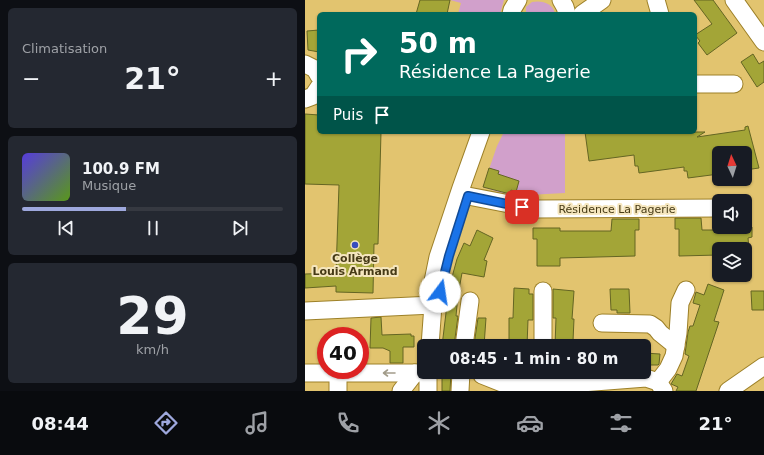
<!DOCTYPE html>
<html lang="fr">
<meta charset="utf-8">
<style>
body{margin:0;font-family:"DejaVu Sans",sans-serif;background:#242831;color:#f1f3f6;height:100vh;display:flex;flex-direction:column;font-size:15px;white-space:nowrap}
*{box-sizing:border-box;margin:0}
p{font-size:13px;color:#9ea1a6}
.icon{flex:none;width:22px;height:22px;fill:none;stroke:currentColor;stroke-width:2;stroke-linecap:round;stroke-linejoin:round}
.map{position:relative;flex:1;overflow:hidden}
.panel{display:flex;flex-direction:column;gap:8px;padding:8px;background:#0d0f14;width:305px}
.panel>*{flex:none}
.banner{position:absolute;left:12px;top:12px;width:380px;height:122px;border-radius:6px;box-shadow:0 1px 3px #0004;background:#00695c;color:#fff;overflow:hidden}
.needle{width:26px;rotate:356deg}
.buttons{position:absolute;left:407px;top:146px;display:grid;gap:8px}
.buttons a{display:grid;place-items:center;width:40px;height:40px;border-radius:6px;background:#171b24;box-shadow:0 1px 3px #0004;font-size:20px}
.speed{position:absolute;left:12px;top:327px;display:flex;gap:8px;font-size:20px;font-weight:700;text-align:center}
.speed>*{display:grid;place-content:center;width:52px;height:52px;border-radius:50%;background:#171b24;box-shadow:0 1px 3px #0004;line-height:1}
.speed .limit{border:6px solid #d22;background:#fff;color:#111}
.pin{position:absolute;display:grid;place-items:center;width:34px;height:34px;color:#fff;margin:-17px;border-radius:8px;box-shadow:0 2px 6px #0006}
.me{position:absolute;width:44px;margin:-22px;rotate:14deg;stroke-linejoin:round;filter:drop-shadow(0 0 3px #0008)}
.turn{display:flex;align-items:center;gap:14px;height:84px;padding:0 16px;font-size:18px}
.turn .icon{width:52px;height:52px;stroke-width:2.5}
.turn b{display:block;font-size:28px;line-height:34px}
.then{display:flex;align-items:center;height:38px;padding:0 16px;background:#0003;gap:8px;font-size:15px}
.big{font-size:30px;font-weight:700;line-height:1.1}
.panel .card{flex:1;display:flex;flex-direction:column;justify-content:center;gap:6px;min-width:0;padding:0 14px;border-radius:6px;background:#242831}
.panel .dial{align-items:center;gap:0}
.dial b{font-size:52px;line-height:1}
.song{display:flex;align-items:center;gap:12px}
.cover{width:48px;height:48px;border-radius:6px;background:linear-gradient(135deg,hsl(250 70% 55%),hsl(90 70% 35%))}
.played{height:4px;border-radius:2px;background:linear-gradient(90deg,#9ea8dd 40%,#363941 40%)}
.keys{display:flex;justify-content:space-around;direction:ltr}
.heat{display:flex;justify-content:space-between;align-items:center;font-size:22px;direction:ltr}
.trip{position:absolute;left:112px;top:339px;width:234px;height:40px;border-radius:6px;background:#171b24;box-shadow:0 1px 3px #0004;font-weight:700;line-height:40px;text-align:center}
.dock{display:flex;height:64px;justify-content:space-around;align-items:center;background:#090b0e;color:#9ea1a6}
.dock .icon{width:28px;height:28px}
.dock .on{color:#9ea8dd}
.dock b{font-size:18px;color:#f1f3f6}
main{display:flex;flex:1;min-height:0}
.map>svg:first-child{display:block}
</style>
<main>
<section class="panel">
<div class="card"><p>Climatisation</p>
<div class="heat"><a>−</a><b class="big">21°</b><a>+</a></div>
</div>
<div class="card">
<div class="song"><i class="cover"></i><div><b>100.9 FM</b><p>Musique</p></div></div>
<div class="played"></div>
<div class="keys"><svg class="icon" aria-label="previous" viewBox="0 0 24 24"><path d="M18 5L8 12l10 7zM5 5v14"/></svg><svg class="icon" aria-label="pause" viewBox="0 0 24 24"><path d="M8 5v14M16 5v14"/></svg><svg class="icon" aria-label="next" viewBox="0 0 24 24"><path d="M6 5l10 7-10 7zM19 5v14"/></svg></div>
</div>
<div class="card dial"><b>29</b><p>km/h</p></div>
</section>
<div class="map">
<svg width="459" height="391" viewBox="0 0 459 391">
<rect width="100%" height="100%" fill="#e2c46f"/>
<g fill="#d1a0cb">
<polygon points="145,0 199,0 195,14 153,14 156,3"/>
<path d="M227,2c10,-2 21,1 23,12h-29v-7z"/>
<polygon points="199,132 260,132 260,193 205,196 178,187 192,146"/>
</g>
<g fill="#a3a537" stroke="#646523">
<polygon points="115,0 145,0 142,14 111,14"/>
<polygon points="389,0 408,0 432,33 402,55 393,43 395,41 390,35 407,24"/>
<polygon points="14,30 14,52 3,50 2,31"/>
<polygon points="448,54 454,64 459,61 459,82 452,87 436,62"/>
<polygon points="0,114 14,115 14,132 76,132 73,244 69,244 68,293 31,292 31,286 0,288 0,274 31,273 34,185 0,184"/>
<polygon points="443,126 454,168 440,170 440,153 414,153 414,174 383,178 382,171 379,171 379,167 334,173 333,166 330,166 329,155 284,161 280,132 400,132 392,137 440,130 440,127"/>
<polygon points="184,168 194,171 193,174 214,181 211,192 206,190 205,194 178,187"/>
<polygon points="370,218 396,218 397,230 419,230 419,227 447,227 447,237 443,238 444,249 414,249 414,255 374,256 374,229 370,229"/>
<polygon points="307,219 334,219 334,230 330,230 330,256 255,258 255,266 232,266 232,239 228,239 228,228 255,228 255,231 306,231"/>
<polygon points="172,230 188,238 179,260 182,261 179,277 157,273 153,295 151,316 153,316 149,346 137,346 144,288 152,259 159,243 165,246"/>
<polygon points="403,284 419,290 409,321 414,322 391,391 371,391 373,387 366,384 372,374 377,376 384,356 380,354 383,332 385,326 388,326 395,305 388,303 391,292 399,295"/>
<polygon points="209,288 224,289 224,294 228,294 228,320 223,320 222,346 211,346 211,340 204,340 204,318 208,318"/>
<polygon points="248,289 269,291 267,319 269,319 268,341 261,341 261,346 250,346 251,318 248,318"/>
<polygon points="305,289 324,289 325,313 312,313 312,310 306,310"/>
<polygon points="446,291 459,291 459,310 447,310"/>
<polygon points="76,317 77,335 106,334 106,336 109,336 109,347 98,347 98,363 85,363 85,351 78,348 65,348 66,318"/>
<polygon points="173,318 181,318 179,346 169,345"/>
<polygon points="339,353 355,354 354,364 353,365 339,365"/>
<polygon points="137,372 146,372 145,391 137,391"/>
</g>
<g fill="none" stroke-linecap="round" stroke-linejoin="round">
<g stroke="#9d8028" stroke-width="19">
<g id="minor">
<polyline points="256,0 260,7 262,14"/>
<polyline points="351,0 355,14"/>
<polyline points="429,0 459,42"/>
<polyline points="206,14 207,10 213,0"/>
<polyline points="277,14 297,0"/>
<polyline points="0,64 10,69 14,76"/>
<polyline points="390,84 429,84"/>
<polyline points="0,99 8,96 14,87"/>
<polyline points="163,196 231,209 414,208"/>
<polyline points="0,311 128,305"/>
<polyline points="297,323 345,324 351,328 355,333 371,346"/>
<polyline points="125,346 128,305 125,296 133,257 156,188 176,132"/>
<polyline points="159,346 165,301"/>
<polyline points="238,346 238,291"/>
<polyline points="123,372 123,391"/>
<polyline points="176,372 177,375 202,385 238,386 341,378 353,382 359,391"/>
<polyline points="0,373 123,373"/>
<polyline points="33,373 33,391"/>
<polyline points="353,382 363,369 369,356 373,333 375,303 381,290"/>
<polyline points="96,391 110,373"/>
<polyline points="155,391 156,372"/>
<polyline points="423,391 459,366"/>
</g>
</g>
<use href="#minor" stroke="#fff" stroke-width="17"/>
</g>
<defs><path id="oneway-shaft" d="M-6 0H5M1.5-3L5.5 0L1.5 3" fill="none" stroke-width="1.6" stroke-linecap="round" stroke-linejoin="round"/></defs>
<use stroke="#a29c8a" href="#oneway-shaft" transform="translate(84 373) rotate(180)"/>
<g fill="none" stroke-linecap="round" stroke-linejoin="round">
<g stroke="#114b97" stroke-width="10">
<polyline id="route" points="135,292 144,256 163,196 217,207"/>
</g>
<use href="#route" stroke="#1a73e8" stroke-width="7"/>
</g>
<circle fill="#384cbf" stroke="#f5e6be" stroke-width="1.5" cx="50" cy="245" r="4"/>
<g text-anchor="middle" stroke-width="4" stroke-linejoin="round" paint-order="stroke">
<g font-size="11" fill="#463a16" stroke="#f5e6be">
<text x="312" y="213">Résidence La Pagerie</text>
</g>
<g font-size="11" font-weight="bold" fill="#463a16" stroke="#f5e6be">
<text x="50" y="262">Collège<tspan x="50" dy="13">Louis Armand</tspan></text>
</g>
</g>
</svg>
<div class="buttons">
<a><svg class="needle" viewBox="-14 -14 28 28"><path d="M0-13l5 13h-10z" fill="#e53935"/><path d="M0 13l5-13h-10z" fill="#9ea1a6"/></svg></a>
<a><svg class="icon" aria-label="sound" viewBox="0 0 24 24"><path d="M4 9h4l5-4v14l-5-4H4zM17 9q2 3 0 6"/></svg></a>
<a><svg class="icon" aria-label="layers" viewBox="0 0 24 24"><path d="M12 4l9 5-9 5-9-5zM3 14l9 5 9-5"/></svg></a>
</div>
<div class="speed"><div class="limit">40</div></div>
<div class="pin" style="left:217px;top:207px;background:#d93025"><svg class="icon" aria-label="arrive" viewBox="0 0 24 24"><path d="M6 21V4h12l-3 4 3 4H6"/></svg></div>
<svg class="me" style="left:135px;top:292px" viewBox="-20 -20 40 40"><circle r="19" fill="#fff"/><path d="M0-13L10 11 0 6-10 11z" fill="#1a73e8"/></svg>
<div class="trip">08:45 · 1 min · 80 m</div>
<div class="banner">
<div class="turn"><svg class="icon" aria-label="right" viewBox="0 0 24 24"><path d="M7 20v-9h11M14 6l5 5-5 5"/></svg><div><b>50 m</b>Résidence La Pagerie</div></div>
<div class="then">Puis<svg class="icon" aria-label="arrive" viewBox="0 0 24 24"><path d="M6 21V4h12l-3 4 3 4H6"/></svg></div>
</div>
</div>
</main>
<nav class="dock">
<b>08:44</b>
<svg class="icon on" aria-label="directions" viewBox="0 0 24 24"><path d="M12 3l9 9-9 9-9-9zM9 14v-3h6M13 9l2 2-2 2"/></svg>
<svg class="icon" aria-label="music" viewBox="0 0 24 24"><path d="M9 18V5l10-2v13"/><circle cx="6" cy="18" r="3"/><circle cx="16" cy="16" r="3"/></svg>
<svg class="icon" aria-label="phone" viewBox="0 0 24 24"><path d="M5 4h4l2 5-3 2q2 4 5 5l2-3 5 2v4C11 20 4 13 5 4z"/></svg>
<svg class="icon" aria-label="climate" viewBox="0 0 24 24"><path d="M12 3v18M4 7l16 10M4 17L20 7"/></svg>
<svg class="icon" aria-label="car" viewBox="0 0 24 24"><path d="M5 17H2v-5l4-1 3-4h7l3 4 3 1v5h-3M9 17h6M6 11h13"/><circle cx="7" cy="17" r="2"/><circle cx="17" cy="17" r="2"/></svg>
<svg class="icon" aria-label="filters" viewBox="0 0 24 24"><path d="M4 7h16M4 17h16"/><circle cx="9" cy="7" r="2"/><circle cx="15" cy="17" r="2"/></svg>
<b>21°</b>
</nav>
